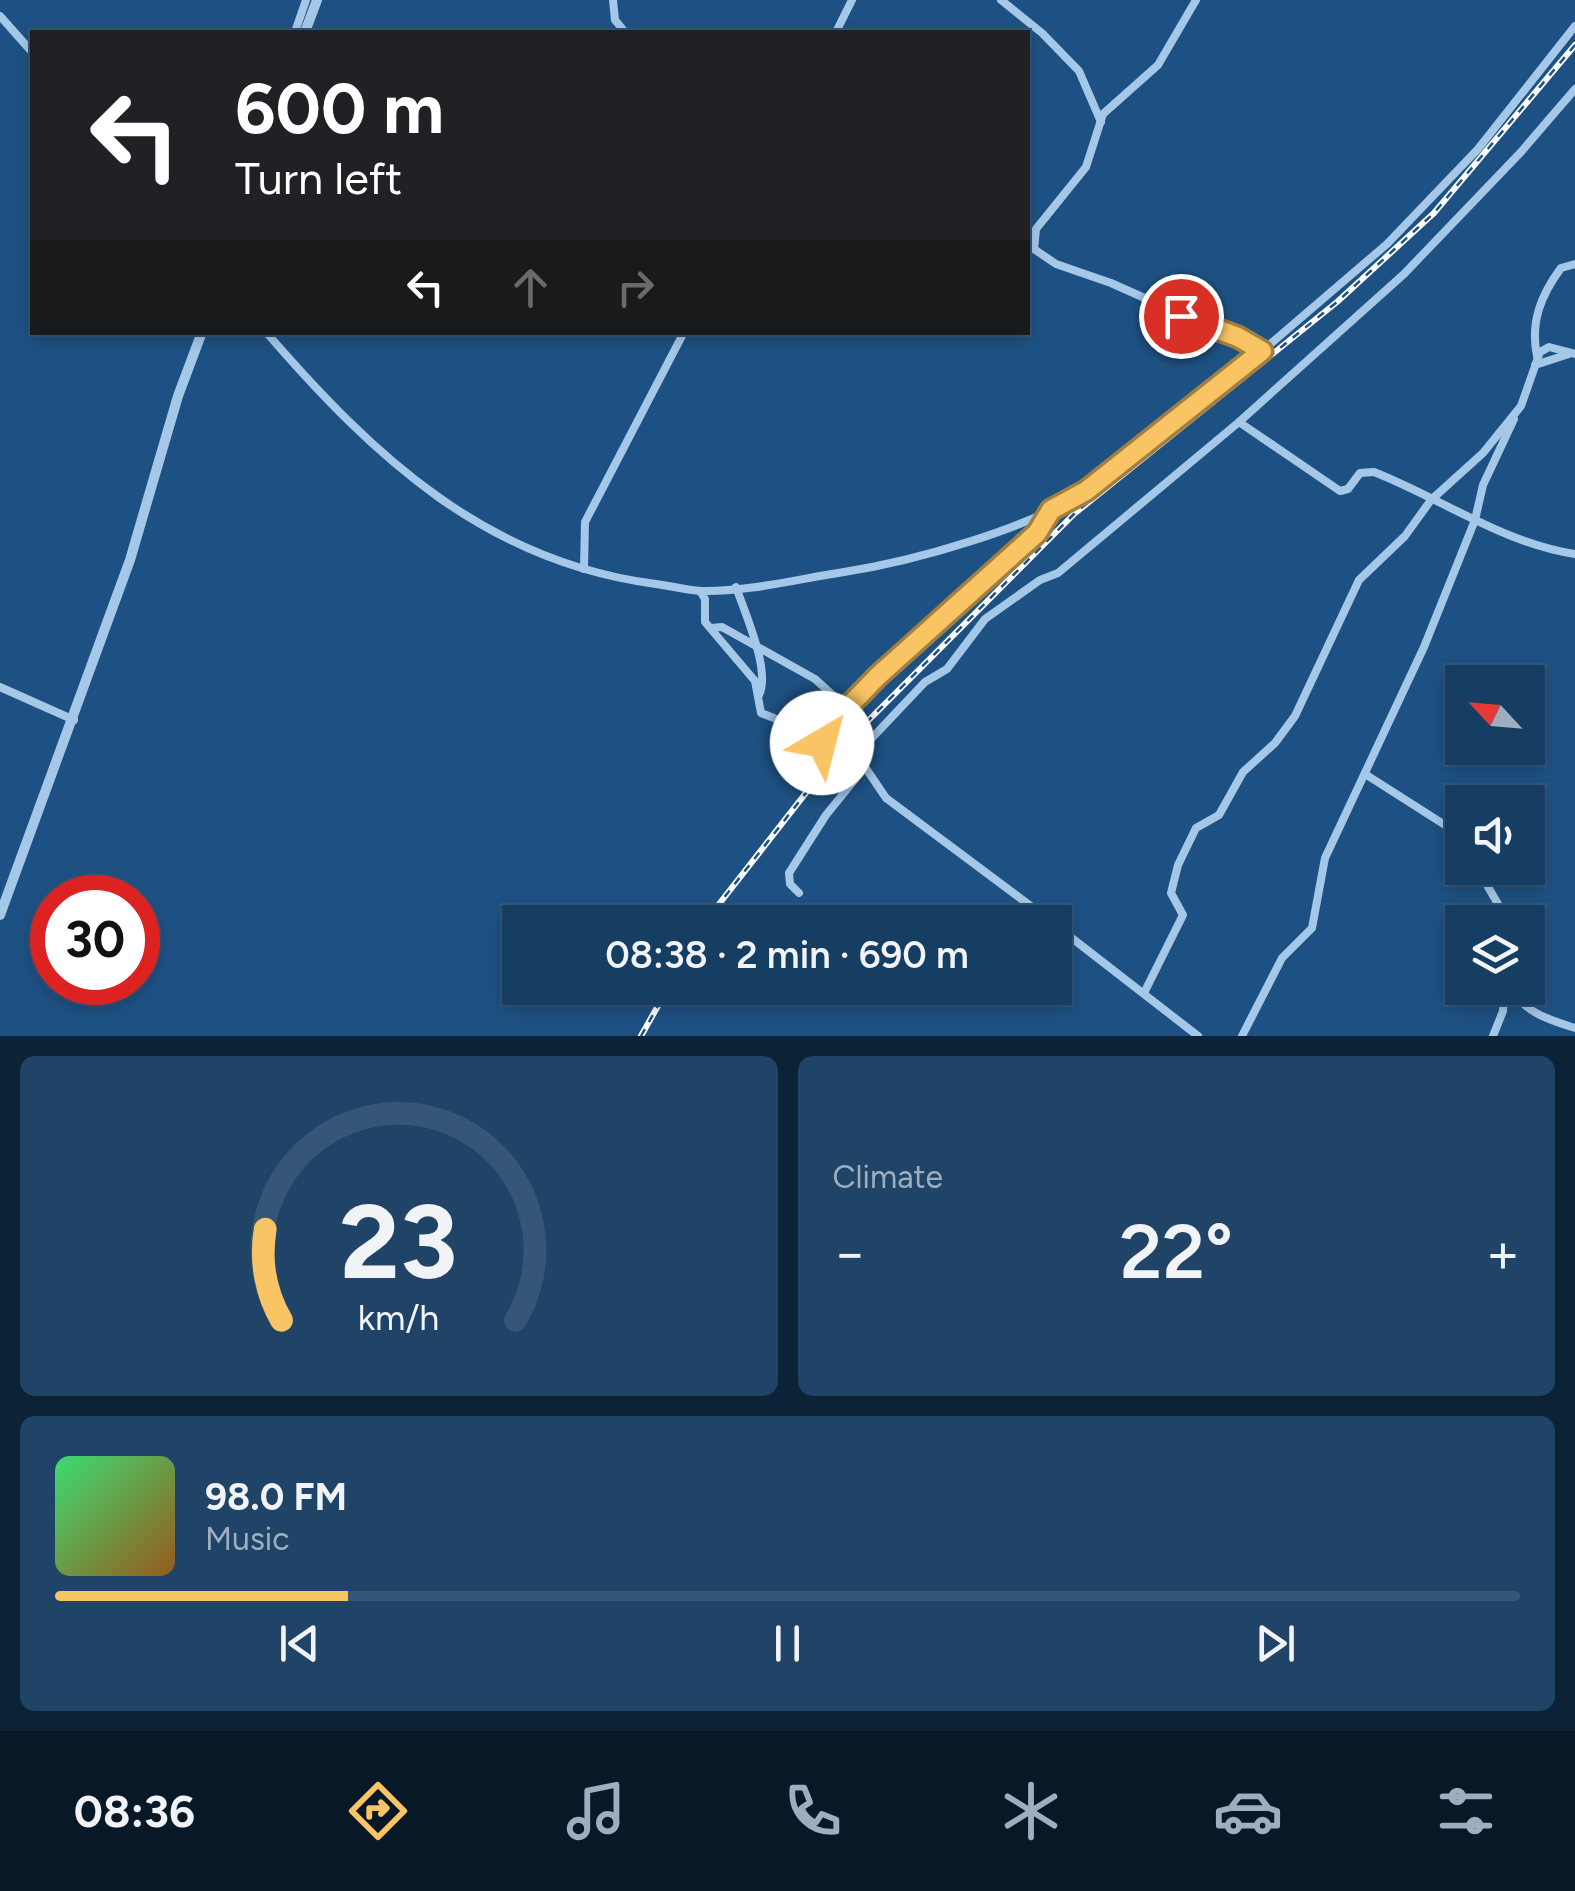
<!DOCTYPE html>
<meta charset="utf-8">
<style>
body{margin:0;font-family:Figtree,sans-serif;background:#1f4468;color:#f1f3f6;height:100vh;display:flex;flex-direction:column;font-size:38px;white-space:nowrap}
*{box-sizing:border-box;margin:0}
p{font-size:32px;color:#9eaebe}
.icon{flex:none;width:55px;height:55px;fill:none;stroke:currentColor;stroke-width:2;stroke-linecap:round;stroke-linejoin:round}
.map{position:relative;height:1036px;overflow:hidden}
.panel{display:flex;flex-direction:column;gap:20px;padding:20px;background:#0c2236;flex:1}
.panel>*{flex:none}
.top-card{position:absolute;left:30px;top:30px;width:1000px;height:305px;border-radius:0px;box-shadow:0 5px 15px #0003,0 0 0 2px #355677;background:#202124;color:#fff;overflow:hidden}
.needle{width:65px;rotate:296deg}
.fabs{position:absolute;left:1445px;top:665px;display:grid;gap:20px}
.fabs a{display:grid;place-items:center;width:100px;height:100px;border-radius:0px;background:#163d62;box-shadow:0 5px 15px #0003,0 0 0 2px #355677;font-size:50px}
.speed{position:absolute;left:30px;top:875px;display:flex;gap:20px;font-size:50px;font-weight:700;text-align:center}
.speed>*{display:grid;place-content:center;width:130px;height:130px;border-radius:50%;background:#163d62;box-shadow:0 5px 15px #0003,0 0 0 2px #355677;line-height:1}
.speed .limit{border:15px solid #d22;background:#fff;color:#111}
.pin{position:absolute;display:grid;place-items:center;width:85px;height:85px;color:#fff;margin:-42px;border:5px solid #fff;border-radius:50%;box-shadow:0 2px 10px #0007}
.me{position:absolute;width:110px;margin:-55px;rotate:37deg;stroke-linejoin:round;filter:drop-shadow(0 0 8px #0008)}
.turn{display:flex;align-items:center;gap:35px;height:210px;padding:0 40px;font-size:45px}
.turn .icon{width:130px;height:130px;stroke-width:2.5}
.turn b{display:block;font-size:70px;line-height:85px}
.lanes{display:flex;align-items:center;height:95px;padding:0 40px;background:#0003;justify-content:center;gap:50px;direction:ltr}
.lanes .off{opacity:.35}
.big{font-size:75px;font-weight:600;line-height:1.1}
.panel .tile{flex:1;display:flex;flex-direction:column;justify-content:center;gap:15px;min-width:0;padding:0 35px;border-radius:15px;background:#1f4468}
.panel .dial{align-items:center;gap:0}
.dial svg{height:260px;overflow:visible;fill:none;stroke:#355677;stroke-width:7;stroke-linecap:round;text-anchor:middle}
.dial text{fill:#f1f3f6;stroke:none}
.song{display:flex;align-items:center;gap:30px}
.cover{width:120px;height:120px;border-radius:15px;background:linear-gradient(135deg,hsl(140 70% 55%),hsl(30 70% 35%))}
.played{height:10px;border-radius:5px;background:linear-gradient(90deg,#f8c464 20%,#355677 20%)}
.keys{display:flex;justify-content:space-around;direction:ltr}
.heat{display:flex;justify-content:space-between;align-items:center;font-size:55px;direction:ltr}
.panel .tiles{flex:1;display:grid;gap:20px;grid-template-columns:1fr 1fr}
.tile:last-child{grid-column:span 2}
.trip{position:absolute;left:502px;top:905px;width:570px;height:100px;border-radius:0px;background:#163d62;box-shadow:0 5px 15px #0003,0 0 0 2px #355677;font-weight:600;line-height:100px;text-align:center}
.menu{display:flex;height:160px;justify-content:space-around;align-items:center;background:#091827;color:#9eaebe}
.menu .icon{width:70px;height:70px}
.menu .current{color:#f8c464}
.menu b{font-size:45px;color:#f1f3f6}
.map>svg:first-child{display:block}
</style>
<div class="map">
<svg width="1575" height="1036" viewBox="0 0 1575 1036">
<rect width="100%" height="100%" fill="#1e5183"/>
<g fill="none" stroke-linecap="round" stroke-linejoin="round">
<g stroke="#a5c8e9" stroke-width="8">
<polyline points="613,0 615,20 625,32"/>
<polyline points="1001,0 1042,33 1079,71 1101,122"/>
<polyline points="0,16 32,52"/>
<polyline points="295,32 306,0"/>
<polyline points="836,32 852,0"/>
<polyline points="1028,245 1056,264 1111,283 1263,351"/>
<polyline points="1034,249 1036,229 1086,167 1103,114 1158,65 1196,0"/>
<path d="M266,332c108,125 220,230 390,252 15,2 30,6 45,7 46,1 97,-12 143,-19 70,-11 184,-43 242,-81l154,-121 147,-126 91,-95 97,-123"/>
<path d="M1537,356c-7,-34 4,-61 24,-88l14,-4"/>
<polyline points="1535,365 1569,354"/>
<path d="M1239,422l101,69 8,-2 12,-16 14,-1c66,26 129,71 201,82"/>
<polyline points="584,569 585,522 684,332"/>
<path d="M736,587c9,26 35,84 23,108"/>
<polyline points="700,591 705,599 705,622 755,681 761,713 792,725 813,740 841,748 865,767 886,798 1052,922"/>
<polyline points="711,628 722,627 815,679 847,708"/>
<polyline points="0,687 74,720"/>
<polyline points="821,741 878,676 1037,533 1051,510"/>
<polyline points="853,758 925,682 947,669 985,619 1040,580 1058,573 1239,422 1404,274 1521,152 1575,89"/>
<polyline points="1365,774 1445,825 1462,844"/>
<polyline points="1477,868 1498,904 1501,922"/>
<polyline points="799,893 790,884 789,873 826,815 865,767"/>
<polyline points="1055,925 1198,1036"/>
<path d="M1513,988c8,24 40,33 62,40"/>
<polyline points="1144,993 1183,915 1171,893 1178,865 1196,828 1219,815 1243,772 1275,743 1295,716 1359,580 1405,536 1431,500 1483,453 1521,406 1540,352 1549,347 1575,354"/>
<polyline points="1242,1036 1282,958 1312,928 1325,858 1424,647 1475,520 1483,485 1514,419"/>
<polyline points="1493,1036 1503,1011 1504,988"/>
</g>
<g stroke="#a5c8e9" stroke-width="10">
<polyline points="305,32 317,0"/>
<polyline points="0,915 130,560 178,396 202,332"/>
</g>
<g stroke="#fff" stroke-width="6">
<g id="rail">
<polyline points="705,922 841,748 1074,514 1337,302 1434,213 1575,45"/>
<polyline points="641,1036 668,988"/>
</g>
</g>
<use href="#rail" stroke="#1e5183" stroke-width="2.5" stroke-dasharray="8" stroke-linecap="butt"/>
</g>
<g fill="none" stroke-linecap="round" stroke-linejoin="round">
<g stroke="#a17f41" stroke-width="25">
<polyline id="route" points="822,743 847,708 878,676 1037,533 1051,510 1086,491 1262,351 1238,337 1181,316"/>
</g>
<use href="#route" stroke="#f8c464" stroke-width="18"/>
</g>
</svg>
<div class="fabs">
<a><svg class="needle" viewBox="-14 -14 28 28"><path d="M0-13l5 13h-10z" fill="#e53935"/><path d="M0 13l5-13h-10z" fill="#9eaebe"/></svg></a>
<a><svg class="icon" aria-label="sound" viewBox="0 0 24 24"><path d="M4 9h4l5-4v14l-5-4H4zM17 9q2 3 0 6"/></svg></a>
<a><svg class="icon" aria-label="layers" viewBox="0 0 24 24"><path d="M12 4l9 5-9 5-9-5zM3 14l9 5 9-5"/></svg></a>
</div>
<div class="speed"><div class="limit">30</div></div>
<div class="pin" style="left:1181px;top:316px;background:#d93025"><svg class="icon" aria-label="arrive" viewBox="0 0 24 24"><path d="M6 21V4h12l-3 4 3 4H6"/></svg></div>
<svg class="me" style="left:822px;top:743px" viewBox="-20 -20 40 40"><circle r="19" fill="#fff"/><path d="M0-13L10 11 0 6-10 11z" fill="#f8c464"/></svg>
<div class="trip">08:38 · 2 min · 690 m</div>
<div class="top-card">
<div class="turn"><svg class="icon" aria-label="left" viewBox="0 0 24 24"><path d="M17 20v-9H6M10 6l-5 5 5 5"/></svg><div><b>600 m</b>Turn left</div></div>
<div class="lanes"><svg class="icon" aria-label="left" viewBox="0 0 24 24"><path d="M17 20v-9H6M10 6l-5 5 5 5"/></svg><svg class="icon off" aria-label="ahead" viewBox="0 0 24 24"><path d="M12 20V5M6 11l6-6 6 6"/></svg><svg class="icon off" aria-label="right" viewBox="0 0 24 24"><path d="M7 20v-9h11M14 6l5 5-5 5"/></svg></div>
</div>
</div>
<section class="panel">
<div class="tiles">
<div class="tile dial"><svg viewBox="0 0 100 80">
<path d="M14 69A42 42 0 1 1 86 69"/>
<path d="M14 69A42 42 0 0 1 9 41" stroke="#f8c464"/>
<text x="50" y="56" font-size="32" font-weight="700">23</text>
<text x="50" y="72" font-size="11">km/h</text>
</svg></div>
<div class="tile"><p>Climate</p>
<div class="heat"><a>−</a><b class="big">22°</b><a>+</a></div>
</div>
<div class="tile">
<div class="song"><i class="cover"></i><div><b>98.0 FM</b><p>Music</p></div></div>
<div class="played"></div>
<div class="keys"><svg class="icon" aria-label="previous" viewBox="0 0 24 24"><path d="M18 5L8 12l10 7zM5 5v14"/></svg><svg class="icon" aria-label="pause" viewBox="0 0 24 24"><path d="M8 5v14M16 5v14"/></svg><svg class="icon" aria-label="next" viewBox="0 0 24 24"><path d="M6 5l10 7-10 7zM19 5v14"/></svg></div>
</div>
</div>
</section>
<nav class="menu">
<b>08:36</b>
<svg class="icon current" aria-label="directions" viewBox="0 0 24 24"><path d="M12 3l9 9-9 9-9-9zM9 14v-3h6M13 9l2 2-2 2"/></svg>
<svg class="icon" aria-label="music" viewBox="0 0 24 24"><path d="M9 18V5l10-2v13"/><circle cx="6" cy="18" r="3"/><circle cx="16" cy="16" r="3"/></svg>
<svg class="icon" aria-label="phone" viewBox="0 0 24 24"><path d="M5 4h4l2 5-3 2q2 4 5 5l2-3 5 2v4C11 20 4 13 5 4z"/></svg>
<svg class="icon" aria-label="climate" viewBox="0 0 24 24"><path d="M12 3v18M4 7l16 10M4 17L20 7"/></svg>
<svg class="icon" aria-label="car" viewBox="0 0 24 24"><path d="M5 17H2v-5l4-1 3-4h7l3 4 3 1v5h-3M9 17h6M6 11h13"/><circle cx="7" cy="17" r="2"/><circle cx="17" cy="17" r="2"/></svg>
<svg class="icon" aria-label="filters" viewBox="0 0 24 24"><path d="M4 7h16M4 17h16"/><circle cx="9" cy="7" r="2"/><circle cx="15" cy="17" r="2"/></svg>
</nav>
